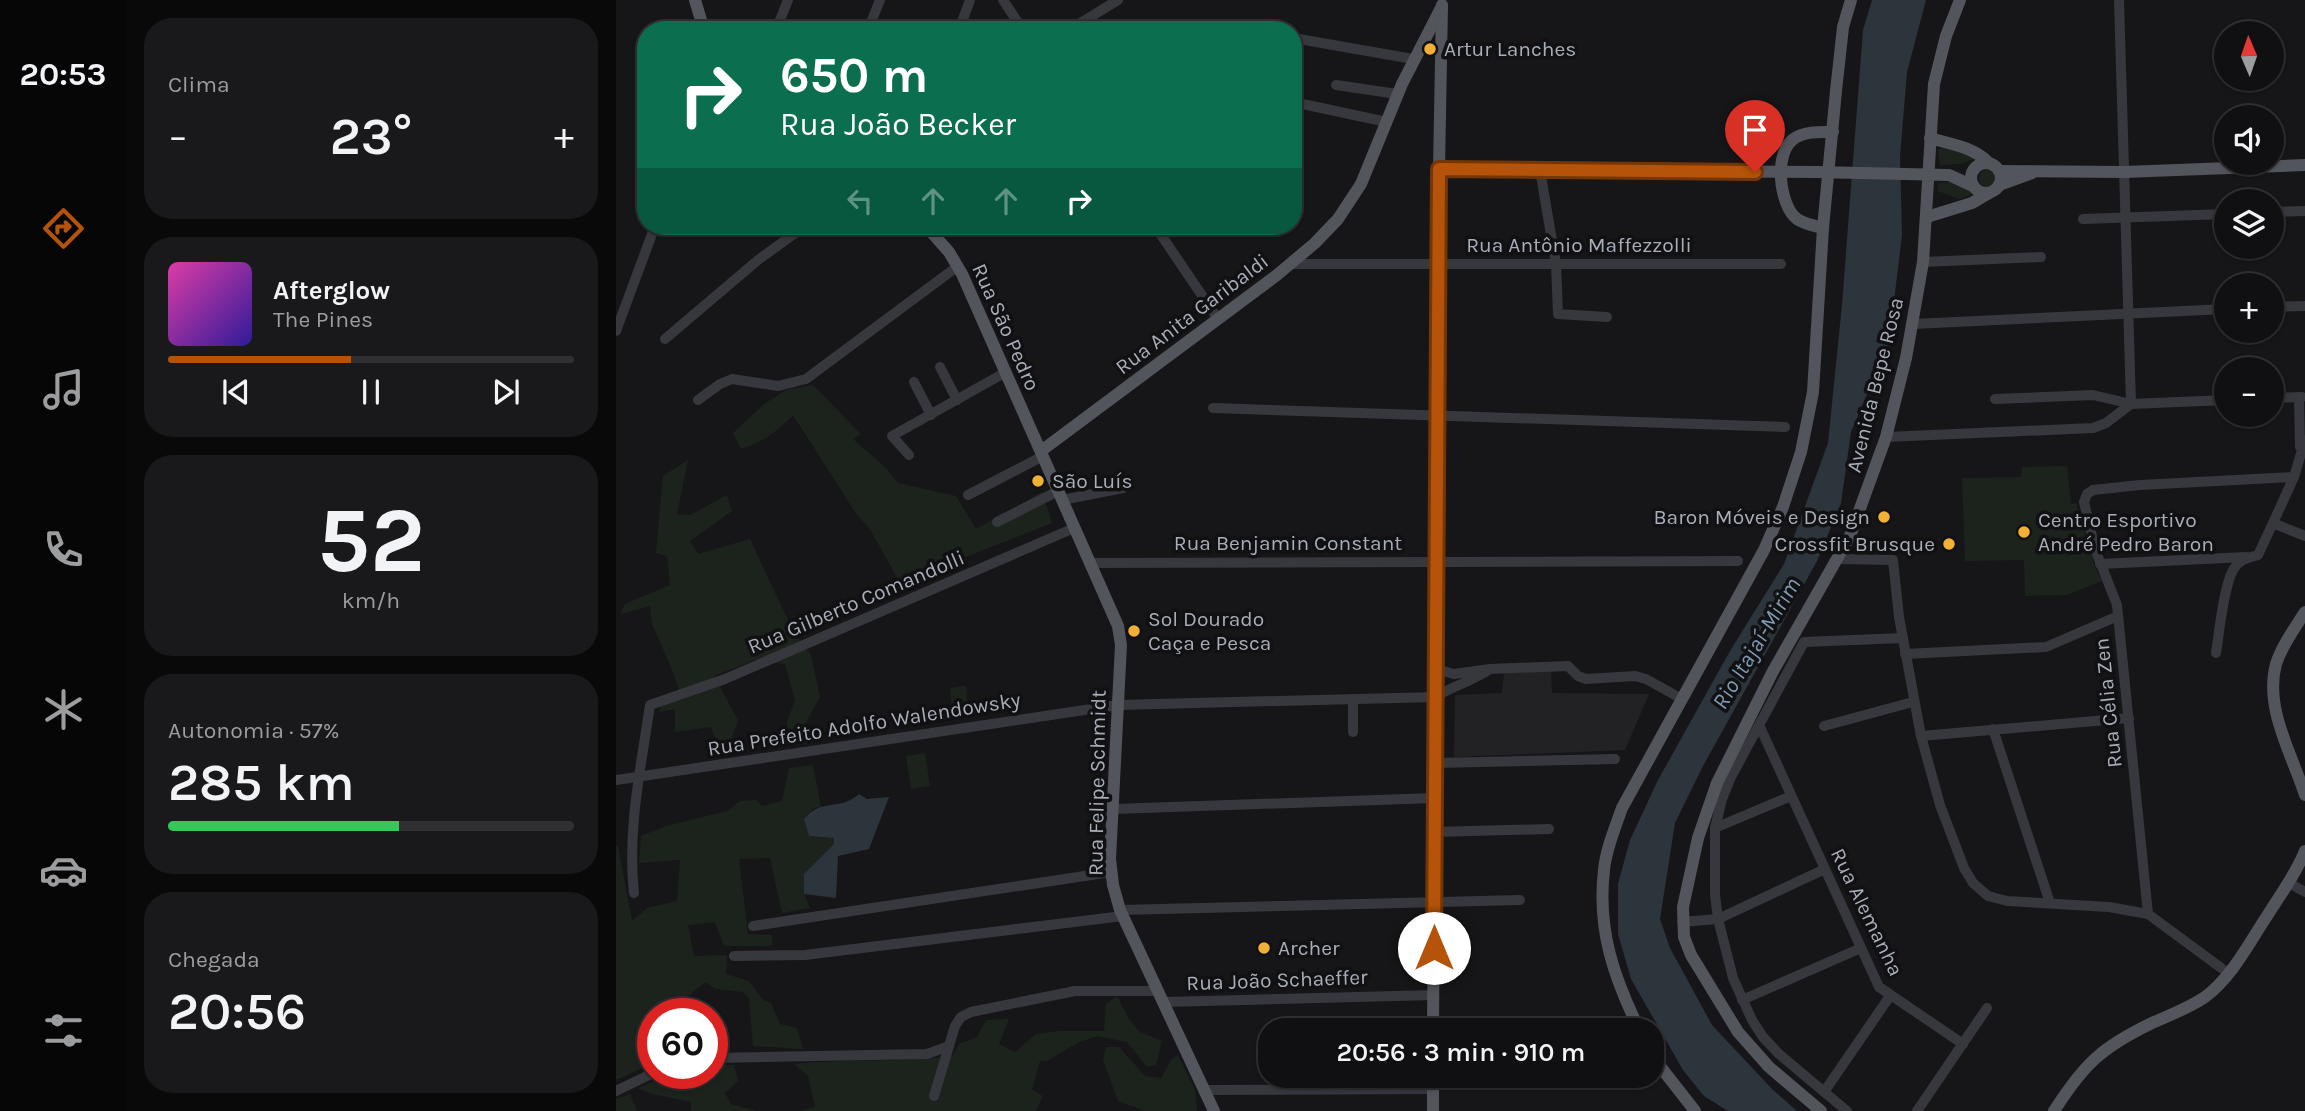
<!DOCTYPE html>
<html lang="pt">
<meta charset="utf-8">
<style>
body{margin:0;font-family:Karla,sans-serif;background:#19191b;color:#f1f3f6;height:100vh;display:flex;flex-direction:column;font-size:26px;white-space:nowrap}
*{box-sizing:border-box;margin:0}
p{font-size:23px;color:#9c9d9f}
.icon{flex:none;width:38px;height:38px;fill:none;stroke:currentColor;stroke-width:2;stroke-linecap:round;stroke-linejoin:round}
.map{position:relative;flex:1;overflow:hidden}
.sheet{display:flex;flex-direction:column;gap:18px;padding:18px;background:#09090a;width:490px}
.sheet>*{flex:none}
.banner{position:absolute;left:21px;top:21px;width:665px;height:214px;border-radius:28px;box-shadow:0 2px 5px #0004,0 0 0 2px #303032;background:#0b6e4f;color:#fff;overflow:hidden}
.needle{width:46px;rotate:358deg}
.fabs{position:absolute;left:1598px;top:21px;display:grid;gap:14px}
.fabs a{display:grid;place-items:center;width:70px;height:70px;border-radius:50%;background:#101012;box-shadow:0 2px 5px #0004,0 0 0 2px #303032;font-size:35px}
.speed{position:absolute;left:21px;top:998px;display:flex;gap:14px;font-size:35px;font-weight:700;text-align:center}
.speed>*{display:grid;place-content:center;width:91px;height:91px;border-radius:50%;background:#101012;box-shadow:0 2px 5px #0004,0 0 0 2px #303032;line-height:1}
.speed .limit{border:10px solid #d22;background:#fff;color:#111}
.pin{position:absolute;display:grid;place-items:center;width:60px;height:60px;color:#fff;margin:-72px -30px;border-radius:50% 50% 50% 0;rotate:-45deg;box-shadow:0 0 7px #0007}
.pin .icon{rotate:45deg}
.me{position:absolute;width:77px;margin:-38px;rotate:0deg;stroke-linejoin:round;filter:drop-shadow(0 0 5px #0008)}
.turn{display:flex;align-items:center;gap:24px;height:147px;padding:0 28px;font-size:32px}
.turn .icon{width:91px;height:91px;stroke-width:2.5}
.turn b{display:block;font-size:49px;line-height:60px}
.lanes{display:flex;align-items:center;height:66px;padding:0 28px;background:#0003;justify-content:center;gap:35px;direction:ltr}
.lanes .off{opacity:.35}
.big{font-size:52px;font-weight:600;line-height:1.1}
.sheet .card{flex:1;display:flex;flex-direction:column;justify-content:center;gap:10px;min-width:0;padding:0 24px;border-radius:28px;background:#19191b}
.sheet .dial{align-items:center;gap:0}
.dial b{font-size:91px;line-height:1}
.song{display:flex;align-items:center;gap:21px}
.cover{width:84px;height:84px;border-radius:10px;background:linear-gradient(135deg,hsl(320 70% 55%),hsl(250 70% 35%))}
.played{height:7px;border-radius:4px;background:linear-gradient(90deg,#b45309 45%,#303032 45%)}
.keys{display:flex;justify-content:space-around;direction:ltr}
.heat{display:flex;justify-content:space-between;align-items:center;font-size:38px;direction:ltr}
.charge{height:10px;border-radius:5px;background:linear-gradient(90deg,#34c759 57%,#303032 0)}
.trip{position:absolute;left:642px;top:1018px;width:406px;height:70px;border-radius:28px;background:#101012;box-shadow:0 2px 5px #0004,0 0 0 2px #303032;font-weight:600;line-height:70px;text-align:center}
main{display:flex;flex:1;min-height:0}
.menu{display:flex;flex-direction:column;width:126px;justify-content:space-around;align-items:center;background:#060607;color:#9c9d9f}
.menu .icon{width:49px;height:49px}
.menu .active{color:#b45309}
.menu b{font-size:32px;color:#f1f3f6}
.map>svg:first-child{display:block}
</style>
<main>
<nav class="menu">
<b>20:53</b>
<svg class="icon active" aria-label="directions" viewBox="0 0 24 24"><path d="M12 3l9 9-9 9-9-9zM9 14v-3h6M13 9l2 2-2 2"/></svg>
<svg class="icon" aria-label="music" viewBox="0 0 24 24"><path d="M9 18V5l10-2v13"/><circle cx="6" cy="18" r="3"/><circle cx="16" cy="16" r="3"/></svg>
<svg class="icon" aria-label="phone" viewBox="0 0 24 24"><path d="M5 4h4l2 5-3 2q2 4 5 5l2-3 5 2v4C11 20 4 13 5 4z"/></svg>
<svg class="icon" aria-label="climate" viewBox="0 0 24 24"><path d="M12 3v18M4 7l16 10M4 17L20 7"/></svg>
<svg class="icon" aria-label="car" viewBox="0 0 24 24"><path d="M5 17H2v-5l4-1 3-4h7l3 4 3 1v5h-3M9 17h6M6 11h13"/><circle cx="7" cy="17" r="2"/><circle cx="17" cy="17" r="2"/></svg>
<svg class="icon" aria-label="filters" viewBox="0 0 24 24"><path d="M4 7h16M4 17h16"/><circle cx="9" cy="7" r="2"/><circle cx="15" cy="17" r="2"/></svg>
</nav>
<section class="sheet">
<div class="card"><p>Clima</p>
<div class="heat"><a>−</a><b class="big">23°</b><a>+</a></div>
</div>
<div class="card">
<div class="song"><i class="cover"></i><div><b>Afterglow</b><p>The Pines</p></div></div>
<div class="played"></div>
<div class="keys"><svg class="icon" aria-label="previous" viewBox="0 0 24 24"><path d="M18 5L8 12l10 7zM5 5v14"/></svg><svg class="icon" aria-label="pause" viewBox="0 0 24 24"><path d="M8 5v14M16 5v14"/></svg><svg class="icon" aria-label="next" viewBox="0 0 24 24"><path d="M6 5l10 7-10 7zM19 5v14"/></svg></div>
</div>
<div class="card dial"><b>52</b><p>km/h</p></div>
<div class="card"><p>Autonomia · 57%</p><b class="big">285 km</b><div class="charge"></div></div>
<div class="card"><p>Chegada</p><b class="big">20:56</b></div>
</section>
<div class="map">
<svg width="1689" height="1111" viewBox="0 0 1689 1111">
<rect width="100%" height="100%" fill="#161618"/>
<polygon fill="#222225" points="935,671 936,693 1033,694 1009,750 838,757 839,695 886,693 888,673"/>
<g fill="#1c231d">
<polygon points="1328,146 1364,157 1344,164 1324,165 1322,150"/>
<circle cx="1372" cy="178" r="9"/>
<polygon points="1335,182 1360,193 1343,199 1322,191 1322,183"/>
<path d="M197,385l48,49 -8,5 33,29 12,15 58,13 20,33 66,-37 10,31 -152,60 -30,-54 -13,-14 -64,-100c-16,16 -29,27 -52,34l-8,-16 31,-29 22,-14z"/>
<polygon points="72,460 61,514 74,515 111,495 116,511 74,541 82,554 134,539 178,633 195,655 204,697 190,722 192,744 172,745 171,721 179,700 169,664 139,660 98,676 122,720 112,749 104,749 95,727 59,732 59,709 43,712 45,705 66,698 55,667 36,624 34,606 4,614 9,604 54,585 51,556 40,553 47,476"/>
<polygon points="1451,466 1455,504 1460,503 1479,567 1486,581 1451,595 1409,596 1408,560 1349,561 1346,478 1405,477 1406,467"/>
<polygon points="350,686 352,709 336,711 334,688"/>
<polygon points="309,753 314,786 295,789 290,756"/>
<polygon points="197,765 205,807 198,808 188,819 193,836 218,838 218,844 188,874 188,894 194,908 166,913 154,858 123,859 132,934 156,935 156,946 108,946 99,922 72,925 78,956 111,955 110,974 133,981 147,1000 155,1003 164,1024 181,1028 187,1049 137,1046 133,998 127,992 100,989 89,982 56,1010 55,1013 37,1013 37,1063 0,1080 0,846 2,846 16,921 31,908 61,901 64,860 23,863 25,836 50,826 111,811 124,801 140,800 146,806 166,801 173,768"/>
<path d="M501,996l12,23 11,13 22,9 -6,24 -9,2 -20,-25 -30,-6 -20,7 -30,18h-7l-8,29 11,6 -7,15h-235l14,-4 -7,-31 -14,-12c53,-6 106,-1 158,-8l7,-12 18,-7 9,-17 23,-1 -10,25 16,8 21,-18 24,-3h44l2,-27z"/>
<polygon points="490,1047 503,1047 529,1076 545,1078 555,1060 562,1055 579,1090 581,1111 529,1111 502,1101 487,1060"/>
<polygon points="96,1065 118,1065 122,1081 109,1093 115,1104 140,1111 75,1111 75,1102 36,1094 22,1088 56,1073 96,1073"/>
<polygon points="14,1094 21,1111 0,1111 0,1099"/>
</g>
<g fill="#2c353c">
<polygon points="1256,0 1310,0 1291,72 1284,156 1286,235 1273,342 1235,432 1225,503 1201,561 1087,766 1059,823 1044,919 1054,948 1096,1025 1156,1089 1181,1111 1112,1111 1088,1096 1067,1070 1015,979 1002,934 1002,884 1014,840 1042,780 1114,651 1168,564 1212,443 1226,305 1247,30"/>
<path d="M243,794l8,5 22,-2 -20,52 -31,7 -2,42 -32,-4v-20l30,-30v-6l-25,-2 -5,-17c19,-22 35,-7 55,-25z"/>
</g>
<g fill="none" stroke-linecap="round" stroke-linejoin="round">
<g stroke="#37383d" stroke-width="10">
<polyline points="387,0 407,30"/>
<polyline points="1503,0 1515,404"/>
<polyline points="614,25 635,30"/>
<polyline points="160,30 172,0"/>
<polyline points="252,30 264,0"/>
<polyline points="343,30 354,0"/>
<polyline points="453,30 502,0"/>
<polyline points="677,38 797,59"/>
<polyline points="720,85 781,94"/>
<polyline points="677,102 771,122"/>
<polyline points="924,170 940,264 942,314 991,317"/>
<polyline points="1656,212 1689,211"/>
<polyline points="1467,219 1610,214"/>
<polyline points="539,226 602,319"/>
<polyline points="1307,262 1425,257"/>
<polyline points="676,264 1165,264"/>
<polyline points="1656,307 1689,306"/>
<polyline points="1297,324 1610,309"/>
<polyline points="0,331 39,226"/>
<polyline points="49,339 142,260 189,226"/>
<polyline points="324,367 341,400"/>
<polyline points="298,382 315,415"/>
<polyline points="1683,397 1684,447"/>
<polyline points="1656,398 1686,397"/>
<polyline points="1379,399 1477,395 1515,404 1610,400"/>
<polyline points="82,400 104,384 116,379 162,386 190,379 342,266"/>
<polyline points="597,408 1169,427"/>
<polyline points="1270,437 1477,428 1490,423 1515,404"/>
<polyline points="1689,440 1678,477 1657,523 1689,536"/>
<polyline points="293,455 276,436 390,372"/>
<polyline points="352,495 427,456"/>
<polyline points="446,500 507,488"/>
<polyline points="381,522 442,491"/>
<polyline points="1223,559 1277,560 1283,617 1305,736 1324,805 1348,868 1357,883 1372,896 1391,901 1493,907 1532,914 1612,973"/>
<polyline points="474,563 1122,561"/>
<polyline points="1484,564 1630,557"/>
<path d="M1600,653c3,-19 8,-72 19,-86 7,-9 14,-9 23,-12l15,-32"/>
<polyline points="1289,654 1430,647 1502,616"/>
<polyline points="820,669 838,674 874,669 952,666 962,676 970,679 1019,676 1030,679 1066,699"/>
<polyline points="1208,726 1297,702"/>
<polyline points="1144,727 1263,987 1347,1044"/>
<polyline points="1377,729 1434,903"/>
<polyline points="737,732 737,699"/>
<polyline points="1305,736 1513,718"/>
<polyline points="819,763 999,759"/>
<path d="M0,780l502,-75 317,-8c18,-11 38,-16 55,-28"/>
<polyline points="497,809 819,798"/>
<polyline points="1099,828 1175,796"/>
<polyline points="819,832 933,829"/>
<polyline points="1673,883 1689,892"/>
<path d="M18,893c-7,-63 7,-126 16,-188l75,-26 349,-151"/>
<polyline points="504,910 904,900"/>
<polyline points="1532,914 1501,605 1479,549 1468,502 1471,494 1477,490 1524,485 1678,477"/>
<polyline points="1066,922 1102,919 1209,869"/>
<polyline points="137,926 495,872"/>
<polyline points="118,956 189,955 507,916"/>
<polyline points="1126,1000 1245,948"/>
<polyline points="547,1002 818,995"/>
<polyline points="96,1058 311,1054 333,1046"/>
<polyline points="589,1090 817,1089"/>
<polyline points="0,1091 37,1073"/>
<polyline points="1208,1092 1274,996"/>
<polyline points="318,1096 339,1026 345,1017 355,1012 459,991 541,991"/>
<polyline points="1231,1111 1163,1054 1147,1037 1136,1020 1117,978 1102,919 1099,895 1099,828 1106,799 1115,777 1188,642 1287,638"/>
<polyline points="1301,1111 1371,1008"/>
</g>
<g stroke="#53555c" stroke-width="12">
<polyline points="79,0 88,30"/>
<path d="M1314,138c20,6 44,9 59,25"/>
<circle cx="1370" cy="178" r="15"/>
<polyline points="823,169 1201,172"/>
<polyline points="1383,171 1508,172 1689,165"/>
<polyline points="1333,175 1357,186"/>
<polyline points="1383,185 1416,173"/>
<polyline points="1311,217 1356,203 1373,193"/>
<polyline points="310,226 333,252 346,274 502,626 505,645 494,859 497,885 504,910 598,1111"/>
<path d="M1207,228c-8,-2 -19,-4 -26,-9 -18,-14 -24,-68 -2,-81 11,-7 25,-6 38,-6"/>
<polyline points="425,451 661,275 699,243 722,219 745,184 786,84 826,6"/>
<path d="M1689,612c-10,16 -23,33 -29,52 -12,44 16,90 29,131"/>
<polyline points="817,1031 823,169 826,5"/>
<path d="M1024,1031c-26,-53 -43,-101 -36,-161 2,-21 11,-42 18,-62l142,-258 19,-43 18,-55 12,-60 10,-164 13,-137 7,-64 8,-27"/>
<polyline points="1036,1056 1079,1111"/>
<polyline points="817,1111 817,1076"/>
<polyline points="1205,1111 1153,1067 1122,1032 1075,955 1068,937 1067,907 1082,838 1101,783 1156,673 1234,536 1270,437 1290,358 1307,262 1318,84 1330,36 1344,0"/>
<path d="M1438,1111c30,-47 48,-64 98,-88 18,-8 37,-15 53,-26 27,-20 44,-54 62,-81 13,-21 29,-42 38,-65"/>
</g>
<polyline stroke="#53555c" stroke-width="12" points="1201,172 1332,175"/>
</g>
<g fill="none" stroke-linecap="round" stroke-linejoin="round">
<g stroke="#753606" stroke-width="18">
<polyline id="route" points="818,948 823,169 1139,172"/>
</g>
<use href="#route" stroke="#b45309" stroke-width="12"/>
</g>
<g fill="#f2b134" stroke="#111113" stroke-width="2.5">
<circle cx="814" cy="49" r="7"/>
<circle cx="422" cy="481" r="7"/>
<circle cx="1268" cy="517" r="7"/>
<circle cx="1408" cy="532" r="7"/>
<circle cx="1333" cy="544" r="7"/>
<circle cx="518" cy="631" r="7"/>
<circle cx="648" cy="948" r="7"/>
</g>
<g text-anchor="middle" stroke-width="7" stroke-linejoin="round" paint-order="stroke">
<g font-size="21" fill="#a8adb8" stroke="#111113" text-anchor="start">
<text x="828" y="56">Artur Lanches</text>
<text x="436" y="488">São Luís</text>
<text x="1254" y="524" text-anchor="end">Baron Móveis e Design</text>
<text x="1422" y="527">Centro Esportivo<tspan x="1422" dy="24">André Pedro Baron</tspan></text>
<text x="1319" y="551" text-anchor="end">Crossfit Brusque</text>
<text x="532" y="626">Sol Dourado<tspan x="532" dy="24">Caça e Pesca</tspan></text>
<text x="662" y="955">Archer</text>
</g>
<g font-size="21" fill="#a8adb8" stroke="#111113">
<text x="963" y="252">Rua Antônio Maffezzolli</text>
<text transform="translate(576 314) rotate(-37)" y="7">Rua Anita Garibaldi</text>
<text transform="translate(390 327) rotate(66)" y="7">Rua São Pedro</text>
<text transform="translate(1259 385) rotate(-76)" y="7">Avenida Bepe Rosa</text>
<text x="672" y="550">Rua Benjamin Constant</text>
<text transform="translate(240 602) rotate(-23)" y="7">Rua Gilberto Comandolli</text>
<text transform="translate(1492 703) rotate(-96)" y="7">Rua Célia Zen</text>
<text transform="translate(248 724) rotate(-9)" y="7">Rua Prefeito Adolfo Walendowsky</text>
<text transform="translate(481 783) rotate(-89)" y="7">Rua Felipe Schmidt</text>
<text transform="translate(1251 912) rotate(64)" y="7">Rua Alemanha</text>
<text transform="translate(661 980) rotate(-2)" y="7">Rua João Schaeffer</text>
</g>
<g font-size="23" font-style="italic" fill="#7f9bb3" stroke="#111113">
<text transform="translate(1140 643) rotate(-59)" y="8">Rio Itajaí-Mirim</text>
</g>
</g>
</svg>
<div class="fabs">
<a><svg class="needle" viewBox="-14 -14 28 28"><path d="M0-13l5 13h-10z" fill="#e53935"/><path d="M0 13l5-13h-10z" fill="#9c9d9f"/></svg></a>
<a><svg class="icon" aria-label="sound" viewBox="0 0 24 24"><path d="M4 9h4l5-4v14l-5-4H4zM17 9q2 3 0 6"/></svg></a>
<a><svg class="icon" aria-label="layers" viewBox="0 0 24 24"><path d="M12 4l9 5-9 5-9-5zM3 14l9 5 9-5"/></svg></a>
<a>+</a>
<a>−</a>
</div>
<div class="speed"><div class="limit">60</div></div>
<div class="pin" style="left:1139px;top:172px;background:#d93025"><svg class="icon" aria-label="arrive" viewBox="0 0 24 24"><path d="M6 21V4h12l-3 4 3 4H6"/></svg></div>
<svg class="me" style="left:818px;top:948px" viewBox="-20 -20 40 40"><circle r="19" fill="#fff"/><path d="M0-13L10 11 0 6-10 11z" fill="#b45309"/></svg>
<div class="trip">20:56 · 3 min · 910 m</div>
<div class="banner">
<div class="turn"><svg class="icon" aria-label="right" viewBox="0 0 24 24"><path d="M7 20v-9h11M14 6l5 5-5 5"/></svg><div><b>650 m</b>Rua João Becker</div></div>
<div class="lanes"><svg class="icon off" aria-label="left" viewBox="0 0 24 24"><path d="M17 20v-9H6M10 6l-5 5 5 5"/></svg><svg class="icon off" aria-label="ahead" viewBox="0 0 24 24"><path d="M12 20V5M6 11l6-6 6 6"/></svg><svg class="icon off" aria-label="ahead" viewBox="0 0 24 24"><path d="M12 20V5M6 11l6-6 6 6"/></svg><svg class="icon" aria-label="right" viewBox="0 0 24 24"><path d="M7 20v-9h11M14 6l5 5-5 5"/></svg></div>
</div>
</div>
</main>
